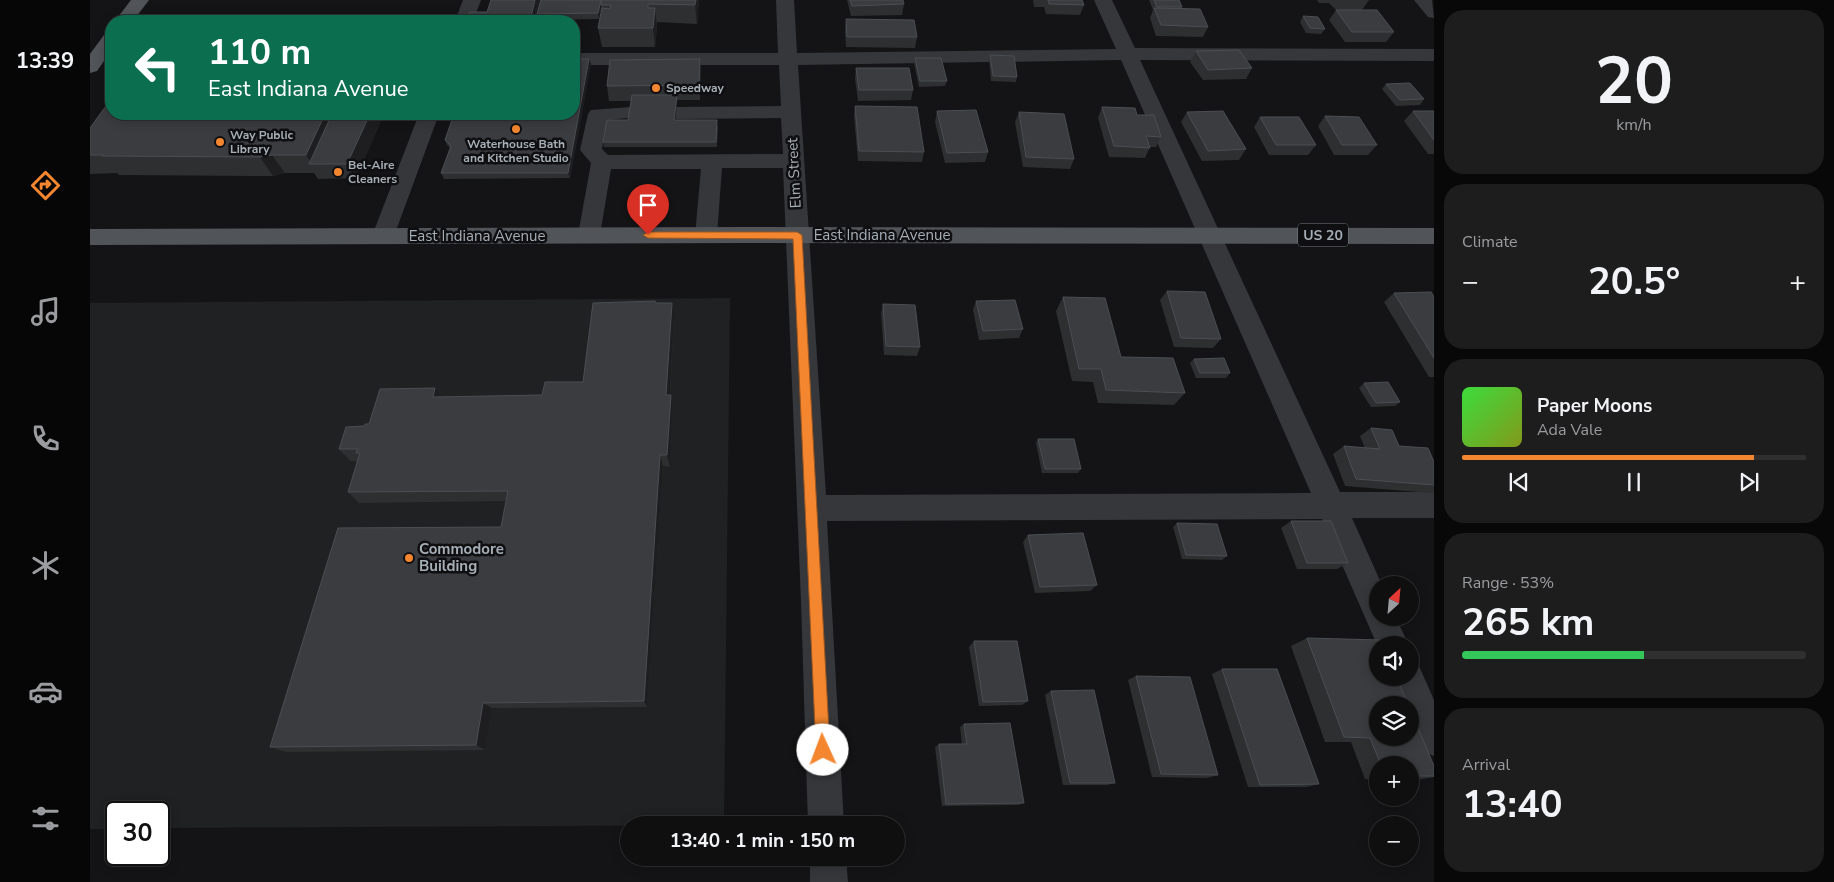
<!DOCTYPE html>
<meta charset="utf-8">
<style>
body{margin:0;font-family:"Nunito Sans",sans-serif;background:#1d1d1e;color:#f1f3f6;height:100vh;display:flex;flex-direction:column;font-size:19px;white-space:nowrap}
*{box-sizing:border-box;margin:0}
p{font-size:16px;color:#9b9c9f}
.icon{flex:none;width:28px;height:28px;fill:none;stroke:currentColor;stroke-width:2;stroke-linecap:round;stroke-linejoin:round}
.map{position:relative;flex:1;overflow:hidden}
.drawer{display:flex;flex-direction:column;gap:10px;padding:10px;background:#080809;width:400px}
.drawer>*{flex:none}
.hud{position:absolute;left:15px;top:15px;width:475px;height:105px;border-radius:20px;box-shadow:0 2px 12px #0003,0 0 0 1px #2f2f30;background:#0b6e4f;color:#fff;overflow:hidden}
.needle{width:32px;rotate:26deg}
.tools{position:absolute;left:1279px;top:576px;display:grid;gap:10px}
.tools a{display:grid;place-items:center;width:50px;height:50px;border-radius:50%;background:#0f0f10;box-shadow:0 2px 12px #0003,0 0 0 1px #2f2f30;font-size:25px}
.speed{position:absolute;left:15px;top:801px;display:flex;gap:10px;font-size:25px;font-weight:700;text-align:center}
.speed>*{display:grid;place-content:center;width:65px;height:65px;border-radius:50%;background:#0f0f10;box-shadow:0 2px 12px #0003,0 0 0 1px #2f2f30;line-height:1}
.speed .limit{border:2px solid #111;border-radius:8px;background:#fff;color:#111}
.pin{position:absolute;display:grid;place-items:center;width:42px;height:42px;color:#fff;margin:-51px -21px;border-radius:50% 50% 50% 0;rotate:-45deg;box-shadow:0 0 5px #0007}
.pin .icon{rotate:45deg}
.me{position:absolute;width:55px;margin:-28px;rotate:358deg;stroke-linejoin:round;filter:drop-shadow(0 0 4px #0008)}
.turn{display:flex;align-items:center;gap:18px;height:105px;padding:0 20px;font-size:22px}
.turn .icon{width:65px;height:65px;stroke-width:2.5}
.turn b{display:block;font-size:35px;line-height:42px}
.big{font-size:38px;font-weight:700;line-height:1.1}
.drawer .tile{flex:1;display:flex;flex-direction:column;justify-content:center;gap:8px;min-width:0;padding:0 18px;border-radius:20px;background:#1d1d1e}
.drawer .dial{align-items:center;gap:0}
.dial b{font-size:65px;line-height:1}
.song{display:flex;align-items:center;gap:15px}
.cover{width:60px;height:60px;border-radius:8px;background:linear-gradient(135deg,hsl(120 70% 55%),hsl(70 70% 35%))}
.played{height:5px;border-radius:2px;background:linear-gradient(90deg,#f3862f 85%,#2f2f30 85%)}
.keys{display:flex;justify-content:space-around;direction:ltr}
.heat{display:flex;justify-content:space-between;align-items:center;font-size:28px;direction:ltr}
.charge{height:8px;border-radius:4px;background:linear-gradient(90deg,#34c759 53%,#2f2f30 0)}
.trip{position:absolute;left:530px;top:816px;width:285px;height:50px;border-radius:25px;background:#0f0f10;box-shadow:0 2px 12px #0003,0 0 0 1px #2f2f30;font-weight:700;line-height:50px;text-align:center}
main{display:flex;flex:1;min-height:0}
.dock{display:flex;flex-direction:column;width:90px;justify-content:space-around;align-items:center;background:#060606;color:#9b9c9f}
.dock .icon{width:35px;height:35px}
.dock .active{color:#f3862f}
.dock b{font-size:22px;color:#f1f3f6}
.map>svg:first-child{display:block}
</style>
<main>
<nav class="dock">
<b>13:39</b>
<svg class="icon active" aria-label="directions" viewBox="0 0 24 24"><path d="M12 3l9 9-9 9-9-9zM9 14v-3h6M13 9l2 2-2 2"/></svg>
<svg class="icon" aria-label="music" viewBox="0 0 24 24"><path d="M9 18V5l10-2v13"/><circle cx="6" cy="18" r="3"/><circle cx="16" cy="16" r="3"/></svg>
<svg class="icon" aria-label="phone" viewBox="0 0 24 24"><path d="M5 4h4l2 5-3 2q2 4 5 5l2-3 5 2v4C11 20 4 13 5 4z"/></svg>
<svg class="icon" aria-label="climate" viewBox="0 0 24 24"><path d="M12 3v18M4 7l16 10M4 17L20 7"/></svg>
<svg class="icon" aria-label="car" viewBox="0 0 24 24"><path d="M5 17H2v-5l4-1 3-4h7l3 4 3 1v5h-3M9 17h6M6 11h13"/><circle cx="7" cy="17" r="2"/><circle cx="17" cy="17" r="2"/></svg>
<svg class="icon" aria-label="filters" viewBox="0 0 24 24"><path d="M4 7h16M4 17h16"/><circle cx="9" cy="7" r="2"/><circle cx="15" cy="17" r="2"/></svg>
</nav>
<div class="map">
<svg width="1344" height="882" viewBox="0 0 1344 882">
<rect width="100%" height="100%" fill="#141416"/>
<polygon fill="#202123" points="640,298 634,825 69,828 69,812 26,812 26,829 0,829 0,303"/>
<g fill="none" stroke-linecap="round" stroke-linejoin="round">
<g fill="#35373b" fill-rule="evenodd">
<polygon points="373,0 391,0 383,21 365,21"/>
<path d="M686,0h18l3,53 319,-4 -22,-49h18l23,48 299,1v12l-294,-1 200,432h94v26h-82l30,67h-4v33h18l13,27h-31v2l-56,-128 -495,2 17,304h-36l-7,-224 -18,-433h-61l-5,67 -3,6 -8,2 -8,-2 -3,-6 6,-66h-90l-11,66 -3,6 -8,2 -8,-2 -3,-6 13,-72 -11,-13 8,-36 3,-4 40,-3 7,2 3,4 -3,4 -31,3 -5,29 6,6 175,-1 -2,-36 -105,1 -7,-2 -3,-4 3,-4 7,-2 105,-1 -2,-41h-205v-12h204zM1031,60l190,433 -485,2 -28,-430z"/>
<polygon points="1324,0 1342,0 1344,18 1338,17"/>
<polygon points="329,114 349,114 304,236 301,242 293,244 285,242 282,236"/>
<polygon points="1320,663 1329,666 1344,700 1344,756 1332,751 1320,723 1320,705 1312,705 1301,678 1320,678"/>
<polygon points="720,858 756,858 758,882 720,882"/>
</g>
<g fill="#51555a" fill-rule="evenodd">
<polygon points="41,0 59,0 43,21 25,21"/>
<polygon points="21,34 21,51 7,71 0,73 0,54 14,35"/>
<polygon points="653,227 1344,228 1344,244 653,243 0,245 0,229"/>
</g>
</g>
<g fill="#2d2f31">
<polygon points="401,0 609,0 607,24 567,22 567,27 565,47 512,47 508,28 512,11 511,9 509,19 448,20 447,15 397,12"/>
<polygon points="757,0 813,0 814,4 812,15 761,16"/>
<polygon points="943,0 992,0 994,5 990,15 956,14 954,7 944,7"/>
<polygon points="1059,0 1089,0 1092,7 1092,9 1118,27 1113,37 1066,36 1060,18 1063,10"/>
<polygon points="1227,0 1279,0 1272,10 1304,32 1296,42 1255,42 1239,20 1246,10 1239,3 1229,3"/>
<polygon points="1213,16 1235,29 1231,34 1216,33 1210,22"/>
<polygon points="756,19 827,37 825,48 756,47 755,30"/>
<polygon points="1106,51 1162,68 1156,79 1113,80 1100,62"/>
<polygon points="900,55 927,77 926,82 901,81 899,60"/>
<polygon points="825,58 857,81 855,86 829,87 824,63"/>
<polygon points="499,59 501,64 480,178 354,179 351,173 360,148 357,145 355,140"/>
<polygon points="610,59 611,74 610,100 587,100 585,120 628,126 627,147 514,147 513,142 538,120 541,101 519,101 517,86"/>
<polygon points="766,68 823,90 821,100 768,101 765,79"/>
<polygon points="1296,84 1334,99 1330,105 1306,106 1292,89"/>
<polygon points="765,106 834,152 832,162 768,161 764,117"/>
<polygon points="1012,107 1047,115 1071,137 1066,147 1060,147 1055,158 1019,157 1008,118"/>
<polygon points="847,111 898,152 895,162 855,163 845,122"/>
<polygon points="1323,111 1344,111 1344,154 1338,154 1314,121"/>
<polygon points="929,112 984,159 980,169 933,167 925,122"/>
<polygon points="1097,112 1156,149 1149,160 1112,161 1091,122"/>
<polygon points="21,114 294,114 266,178 228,179 224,173 195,173 183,176 29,175 27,173 0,174 0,128"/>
<polygon points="1235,116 1287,145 1278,155 1244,155 1228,126"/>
<polygon points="1170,117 1226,145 1218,155 1179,155 1164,127"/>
<polygon points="1077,291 1131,339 1123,348 1084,347 1070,300"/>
<polygon points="1304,293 1344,297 1344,377 1339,377 1294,302"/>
<polygon points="973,297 1031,357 1095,393 1084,405 1008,403 1003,382 982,381 966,311"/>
<polygon points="886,301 933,329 929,338 889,340 883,310"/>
<polygon points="566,303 584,317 580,395 581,395 583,407 580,467 573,466 557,707 402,708 395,750 196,752 180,747 411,527 416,501 269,503 258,492 267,461 260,461 249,449 279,424 351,397 452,395 493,382"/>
<polygon points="793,304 830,347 827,356 794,355 791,313"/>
<polygon points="1104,359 1140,373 1136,378 1106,378 1100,363"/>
<polygon points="1274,383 1310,402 1305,406 1281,407 1269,388"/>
<polygon points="1281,428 1309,446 1344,462 1344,492 1342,493 1255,486 1243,454 1254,446 1275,448 1270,436"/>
<polygon points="948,439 991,469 988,473 952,473 946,443"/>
<polygon points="1201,521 1258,563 1247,569 1207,569 1191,528"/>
<polygon points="1087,523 1137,556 1132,560 1092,559 1083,527"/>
<polygon points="938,535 1007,585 1000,591 945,593 933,542"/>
<polygon points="1217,638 1344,766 1344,777 1326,780 1320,780 1320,765 1288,765 1288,780 1275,779 1261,742 1235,742 1201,646"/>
<polygon points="884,641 938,701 932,705 889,706 879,647"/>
<polygon points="1132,669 1229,784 1216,787 1158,787 1122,674"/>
<polygon points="1046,676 1128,775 1117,778 1062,777 1038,680"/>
<polygon points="961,691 1025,783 1017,785 973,785 955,695"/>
<polygon points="874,724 934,803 928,805 852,806 845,747 849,744 872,744 870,727"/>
</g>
<g fill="#1e1e20">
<polygon points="445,0 451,0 445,21 440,21"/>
<polygon points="511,0 511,9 509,19 508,13"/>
<polygon points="606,0 609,0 607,24 605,5"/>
<polygon points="565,8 567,27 565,47 563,28"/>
<polygon points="499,59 501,64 480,178 478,173"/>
<polygon points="610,59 611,74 610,100 609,85"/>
<polygon points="587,95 587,100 585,126 584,120"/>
<polygon points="235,114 254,114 222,164 216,155"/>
<polygon points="280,114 294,114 266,178 257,164"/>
<polygon points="182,155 195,173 183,176 170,157"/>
<polygon points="582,303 584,317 579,407 576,395"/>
<polygon points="345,388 353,400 343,397"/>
<polygon points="581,395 583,407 580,467 577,455"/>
<polygon points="570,455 573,466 557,707 554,701"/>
<polygon points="393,703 402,708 395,750 386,745"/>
</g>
<g fill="#3a3c3f" stroke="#4b4e52">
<polygon points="401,0 445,0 440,21 376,21 380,12 397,12"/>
<polygon points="451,0 511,0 508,13 447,14"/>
<polygon points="511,0 606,0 605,5 558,4 558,8 565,8 563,28 508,28 512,8 520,9 521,5 511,5"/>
<polygon points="760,0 813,0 814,4 762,6"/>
<polygon points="958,0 992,0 994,5 959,4"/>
<polygon points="1064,0 1089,0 1092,7 1067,7"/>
<polygon points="1064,8 1110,9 1118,27 1071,25"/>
<polygon points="1246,10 1287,10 1304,32 1262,32"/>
<polygon points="1213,16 1228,17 1235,29 1220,28"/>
<polygon points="756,19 824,20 827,37 757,37"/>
<polygon points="1149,50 1162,68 1118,70 1106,51"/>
<polygon points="900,55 924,56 927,77 903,76"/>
<polygon points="825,58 851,58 857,81 830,81"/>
<polygon points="484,59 499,59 478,173 351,173 361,146 355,140 364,114 484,114"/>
<polygon points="610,59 609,85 517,86 520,60"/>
<polygon points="766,68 819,68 823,90 769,90"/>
<polygon points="1320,83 1334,99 1310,100 1296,84"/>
<polygon points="542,95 587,95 584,120 627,120 626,142 513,142 517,120 538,120"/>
<polygon points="21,99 21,114 235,114 216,155 182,155 170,157 12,156 13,155 0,155 0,128"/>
<polygon points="765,106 827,107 834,152 769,151"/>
<polygon points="1012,107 1045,108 1047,115 1064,115 1071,137 1056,136 1060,148 1024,146"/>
<polygon points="886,110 898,152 857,153 847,111"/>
<polygon points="1133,111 1156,149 1118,151 1097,112"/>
<polygon points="1323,111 1344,111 1344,140"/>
<polygon points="929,112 974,114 984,159 936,157"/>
<polygon points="242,114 280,114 257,164 219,164"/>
<polygon points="1235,116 1269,117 1287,145 1252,145"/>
<polygon points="1170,117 1209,117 1226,145 1186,145"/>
<polygon points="1077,291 1115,292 1131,339 1091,338"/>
<polygon points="1341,292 1344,297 1344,358 1304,293"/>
<polygon points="973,297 1015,298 1031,357 1083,358 1095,393 1016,390 1011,369 989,369"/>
<polygon points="925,300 933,329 893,331 886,301"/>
<polygon points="565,301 566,303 582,303 576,395 581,395 577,455 570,455 554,701 393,703 386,745 180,747 248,528 411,527 418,491 258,492 270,453 266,453 268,449 249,449 256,427 275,426 275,424 279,424 290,389 345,388 343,397 452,395 455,382 493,382 503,303"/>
<polygon points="793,304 825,305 830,347 796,346"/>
<polygon points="1134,358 1140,373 1110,373 1104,359"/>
<polygon points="1298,382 1310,402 1286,403 1274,383"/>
<polygon points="1281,428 1302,430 1309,446 1338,448 1344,462 1344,485 1266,479 1254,446 1290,449"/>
<polygon points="948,439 984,439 991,469 955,469"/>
<polygon points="1201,521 1241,521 1258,563 1217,563"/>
<polygon points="1087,523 1127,524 1137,556 1096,555"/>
<polygon points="993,533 1007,585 950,587 938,535"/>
<polygon points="1217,638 1291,640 1293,645 1288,645 1288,678 1307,678 1318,705 1288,705 1288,738 1320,738 1320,709 1344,766 1344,776 1320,776 1320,765 1291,765 1280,738 1254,737"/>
<polygon points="884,641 927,641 938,701 893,702"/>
<polygon points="1132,669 1187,669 1229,784 1170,785"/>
<polygon points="1046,676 1100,677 1128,775 1071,774"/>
<polygon points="1004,690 1025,783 980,783 961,691"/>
<polygon points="920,723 934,803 856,804 849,744 877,744 874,724"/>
</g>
<polygon fill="#f3862f" stroke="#9e571f" points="558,232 707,232 712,235 740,750 738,756 733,758 728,756 726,750 703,239 558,238 553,235"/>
<g fill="#f3862f" stroke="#0f0f11" stroke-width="2">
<circle cx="566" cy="88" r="5"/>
<circle cx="426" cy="129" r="5"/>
<circle cx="130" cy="142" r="5"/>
<circle cx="248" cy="172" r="5"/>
<circle cx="319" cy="558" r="5"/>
</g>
<g text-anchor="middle" stroke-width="5" stroke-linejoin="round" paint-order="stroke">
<g font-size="12" font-weight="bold" fill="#a6aeb6" stroke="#0f0f11" text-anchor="start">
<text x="576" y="92">Speedway</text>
<text x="140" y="139">Way Public<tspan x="140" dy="14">Library</tspan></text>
<text x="426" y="148" text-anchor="middle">Waterhouse Bath<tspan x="426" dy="14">and Kitchen Studio</tspan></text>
<text x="258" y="169">Bel-Aire<tspan x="258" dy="14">Cleaners</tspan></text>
</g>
<rect fill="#0f0f11" stroke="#797e84" stroke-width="1" x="1208" y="223.5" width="50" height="23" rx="4"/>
<g font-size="14" font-weight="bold" fill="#a6aeb6">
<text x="1233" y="240">US 20</text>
</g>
<g font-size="15" fill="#a6aeb6" stroke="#0f0f11">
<text transform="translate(704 173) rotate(-93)" y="5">Elm Street</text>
<text x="792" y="240">East Indiana Avenue</text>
<text x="387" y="241">East Indiana Avenue</text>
</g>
<g font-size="15" font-weight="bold" fill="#a6aeb6" stroke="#0f0f11" text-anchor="start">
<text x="329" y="554">Commodore<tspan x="329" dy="17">Building</tspan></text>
</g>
</g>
</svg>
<div class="tools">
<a><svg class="needle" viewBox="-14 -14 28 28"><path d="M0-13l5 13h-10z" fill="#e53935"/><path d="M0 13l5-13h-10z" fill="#9b9c9f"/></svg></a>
<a><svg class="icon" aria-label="sound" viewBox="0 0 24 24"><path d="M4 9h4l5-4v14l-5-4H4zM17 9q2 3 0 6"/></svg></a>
<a><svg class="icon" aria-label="layers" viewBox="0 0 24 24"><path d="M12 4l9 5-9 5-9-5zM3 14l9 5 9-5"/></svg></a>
<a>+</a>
<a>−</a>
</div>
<div class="speed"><div class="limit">30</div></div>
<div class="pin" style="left:558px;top:235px;background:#d93025"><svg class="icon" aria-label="arrive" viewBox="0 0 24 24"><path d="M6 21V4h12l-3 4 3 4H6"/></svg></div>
<svg class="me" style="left:733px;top:750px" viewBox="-20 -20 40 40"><circle r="19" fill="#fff"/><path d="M0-13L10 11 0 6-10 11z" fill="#f3862f"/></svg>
<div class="trip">13:40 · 1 min · 150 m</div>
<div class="hud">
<div class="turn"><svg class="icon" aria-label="left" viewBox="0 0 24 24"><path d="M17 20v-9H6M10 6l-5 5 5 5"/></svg><div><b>110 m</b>East Indiana Avenue</div></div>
</div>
</div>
<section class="drawer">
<div class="tile dial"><b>20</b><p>km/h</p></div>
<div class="tile"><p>Climate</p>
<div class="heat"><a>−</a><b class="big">20.5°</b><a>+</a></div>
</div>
<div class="tile">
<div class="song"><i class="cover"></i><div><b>Paper Moons</b><p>Ada Vale</p></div></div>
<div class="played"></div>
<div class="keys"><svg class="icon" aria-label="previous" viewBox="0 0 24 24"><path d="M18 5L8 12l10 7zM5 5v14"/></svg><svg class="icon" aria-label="pause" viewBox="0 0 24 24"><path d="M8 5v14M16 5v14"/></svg><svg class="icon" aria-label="next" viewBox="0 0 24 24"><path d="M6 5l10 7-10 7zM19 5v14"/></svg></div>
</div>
<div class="tile"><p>Range · 53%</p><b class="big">265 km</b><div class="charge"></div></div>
<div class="tile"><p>Arrival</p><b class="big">13:40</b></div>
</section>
</main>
